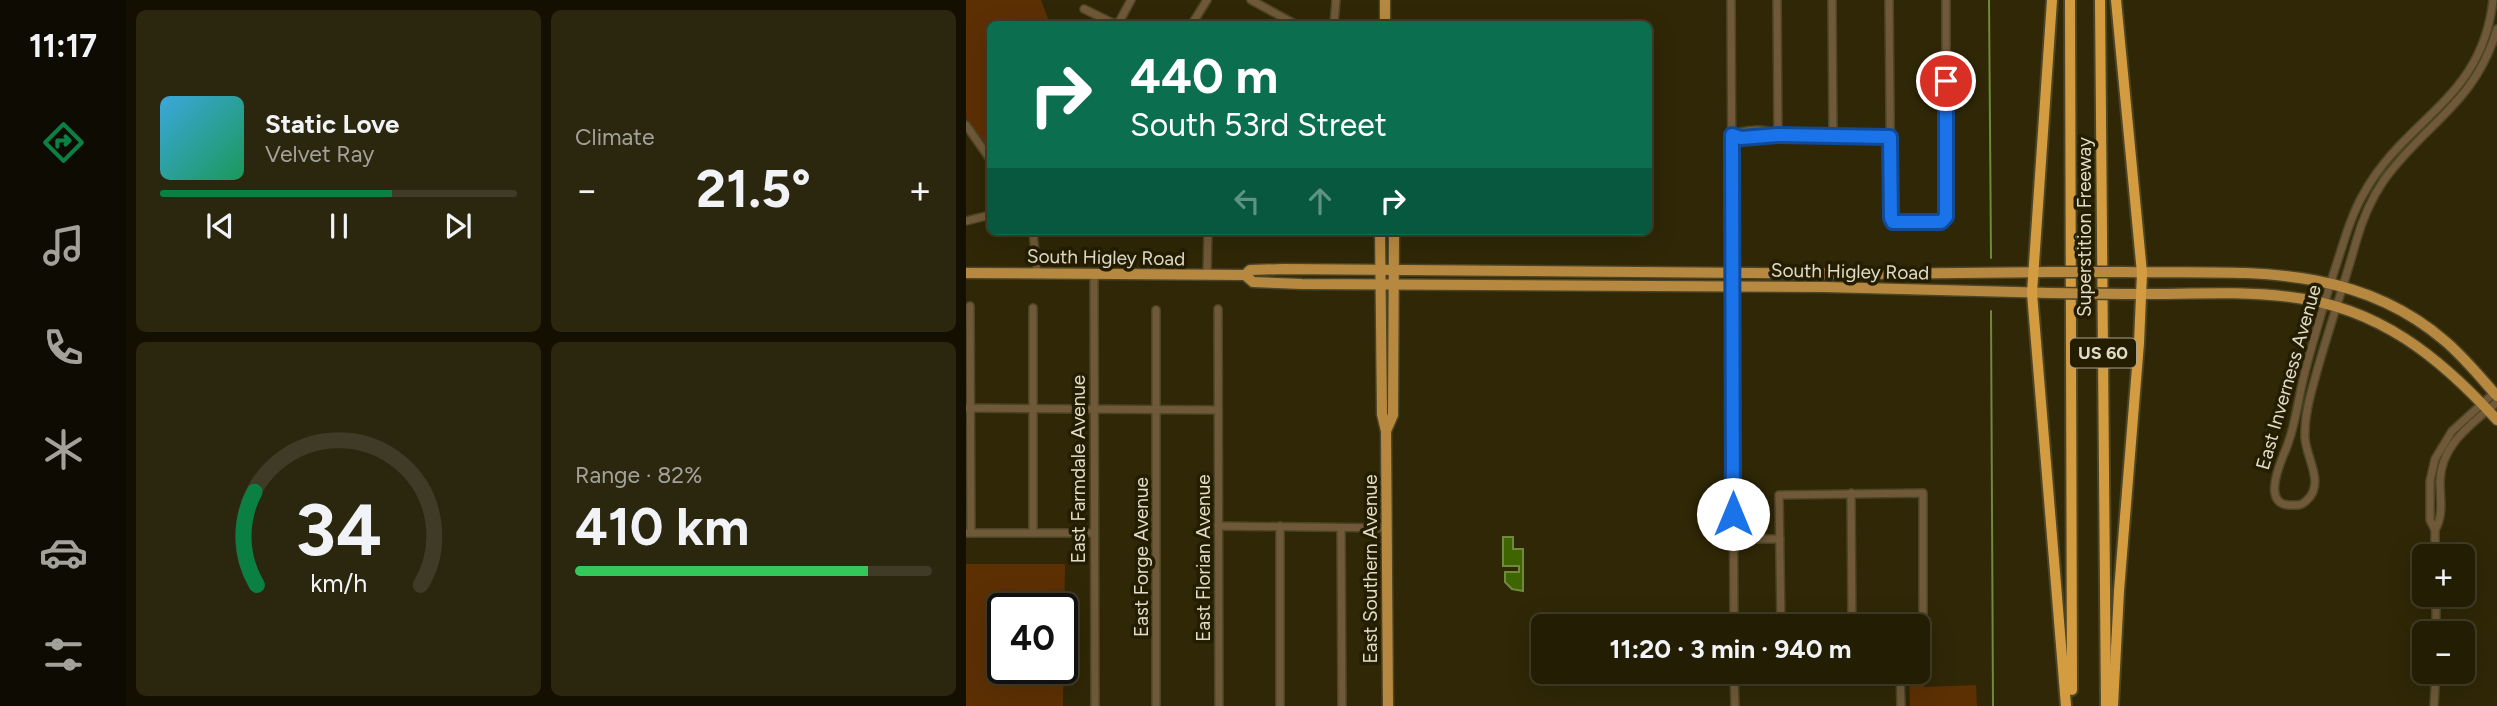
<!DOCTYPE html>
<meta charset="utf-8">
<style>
body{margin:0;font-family:Figtree,sans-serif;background:#2b260e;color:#f1f3f6;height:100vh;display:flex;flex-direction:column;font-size:26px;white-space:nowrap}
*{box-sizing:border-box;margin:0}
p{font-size:23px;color:#a3a29a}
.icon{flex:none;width:38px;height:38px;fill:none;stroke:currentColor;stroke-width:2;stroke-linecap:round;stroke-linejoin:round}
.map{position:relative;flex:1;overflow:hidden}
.details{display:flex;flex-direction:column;gap:10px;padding:10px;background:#131002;width:840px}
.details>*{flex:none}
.top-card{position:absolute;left:21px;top:21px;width:665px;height:214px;border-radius:10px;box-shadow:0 7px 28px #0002,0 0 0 2px #403b26;background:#0b6e4f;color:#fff;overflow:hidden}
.controls{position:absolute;left:1446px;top:544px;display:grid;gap:14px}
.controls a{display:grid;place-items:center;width:63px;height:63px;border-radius:10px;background:#231d04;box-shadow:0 7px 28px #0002,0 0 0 2px #403b26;font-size:35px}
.speed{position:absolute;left:21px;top:593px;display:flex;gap:14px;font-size:35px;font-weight:700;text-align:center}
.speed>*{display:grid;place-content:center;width:91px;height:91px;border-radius:50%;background:#231d04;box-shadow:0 7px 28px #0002,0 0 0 2px #403b26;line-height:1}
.speed .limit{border:4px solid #111;border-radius:10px;background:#fff;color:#111}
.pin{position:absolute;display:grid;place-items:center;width:60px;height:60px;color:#fff;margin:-30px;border:4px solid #fff;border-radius:50%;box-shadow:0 2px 7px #0007}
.me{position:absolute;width:77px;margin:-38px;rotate:0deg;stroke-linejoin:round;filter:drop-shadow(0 0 5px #0008)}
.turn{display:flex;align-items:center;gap:24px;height:147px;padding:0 28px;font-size:32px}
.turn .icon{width:91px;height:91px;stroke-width:2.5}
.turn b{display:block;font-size:49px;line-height:60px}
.lanes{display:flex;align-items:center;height:66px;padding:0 28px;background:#0003;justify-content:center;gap:35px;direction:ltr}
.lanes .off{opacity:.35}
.big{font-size:52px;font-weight:700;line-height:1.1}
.details .tile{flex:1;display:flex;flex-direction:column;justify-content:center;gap:10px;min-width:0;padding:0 24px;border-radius:10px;background:#2b260e}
.details .dial{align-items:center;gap:0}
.dial svg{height:182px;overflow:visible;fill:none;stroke:#403b26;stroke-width:7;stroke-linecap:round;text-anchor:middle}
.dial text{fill:#f1f3f6;stroke:none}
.song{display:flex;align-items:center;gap:21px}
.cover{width:84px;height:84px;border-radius:10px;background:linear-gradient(135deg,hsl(200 70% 55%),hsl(150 70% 35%))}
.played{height:7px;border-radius:4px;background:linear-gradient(90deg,#0b8043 65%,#403b26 65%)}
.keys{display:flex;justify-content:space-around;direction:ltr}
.heat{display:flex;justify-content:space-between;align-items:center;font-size:38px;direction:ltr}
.charge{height:10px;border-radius:5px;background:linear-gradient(90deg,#34c759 82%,#403b26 0)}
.details .tiles{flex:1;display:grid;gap:10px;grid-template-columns:repeat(2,1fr)}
.trip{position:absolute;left:565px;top:614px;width:399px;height:70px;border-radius:10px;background:#231d04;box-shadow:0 7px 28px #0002,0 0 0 2px #403b26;font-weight:700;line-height:70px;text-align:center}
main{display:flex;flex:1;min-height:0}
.menu{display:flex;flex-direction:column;width:126px;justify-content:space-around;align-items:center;background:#0e0c02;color:#a3a29a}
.menu .icon{width:49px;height:49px}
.menu .selected{color:#0b8043}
.menu b{font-size:32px;color:#f1f3f6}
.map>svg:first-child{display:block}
</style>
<main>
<nav class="menu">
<b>11:17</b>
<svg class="icon selected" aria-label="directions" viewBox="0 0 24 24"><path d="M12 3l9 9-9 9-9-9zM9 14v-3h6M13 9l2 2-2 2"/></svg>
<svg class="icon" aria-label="music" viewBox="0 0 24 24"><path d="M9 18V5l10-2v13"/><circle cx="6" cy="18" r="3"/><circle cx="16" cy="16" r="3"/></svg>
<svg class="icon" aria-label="phone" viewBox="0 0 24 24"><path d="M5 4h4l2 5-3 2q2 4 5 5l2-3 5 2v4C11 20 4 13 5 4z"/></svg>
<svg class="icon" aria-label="climate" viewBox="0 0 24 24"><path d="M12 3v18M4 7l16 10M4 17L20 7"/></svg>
<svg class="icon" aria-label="car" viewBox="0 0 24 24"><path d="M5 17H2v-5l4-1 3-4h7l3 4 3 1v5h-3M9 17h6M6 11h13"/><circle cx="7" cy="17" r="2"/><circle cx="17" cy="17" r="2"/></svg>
<svg class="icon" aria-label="filters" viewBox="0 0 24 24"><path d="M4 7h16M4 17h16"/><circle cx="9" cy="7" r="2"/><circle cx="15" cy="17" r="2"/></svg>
</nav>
<section class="details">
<div class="tiles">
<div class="tile">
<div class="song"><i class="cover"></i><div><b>Static Love</b><p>Velvet Ray</p></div></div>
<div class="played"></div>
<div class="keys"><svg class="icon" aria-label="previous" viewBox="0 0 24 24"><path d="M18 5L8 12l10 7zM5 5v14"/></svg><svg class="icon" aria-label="pause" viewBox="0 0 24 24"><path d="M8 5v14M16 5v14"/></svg><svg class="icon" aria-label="next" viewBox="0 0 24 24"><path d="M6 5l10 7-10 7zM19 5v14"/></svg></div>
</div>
<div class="tile"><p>Climate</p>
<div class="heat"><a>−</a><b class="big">21.5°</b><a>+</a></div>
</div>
<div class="tile dial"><svg viewBox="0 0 100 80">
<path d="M14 69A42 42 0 1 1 86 69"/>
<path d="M14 69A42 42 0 0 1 13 28" stroke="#0b8043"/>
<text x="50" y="56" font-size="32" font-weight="700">34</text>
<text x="50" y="72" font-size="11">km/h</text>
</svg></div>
<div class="tile"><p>Range · 82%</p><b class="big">410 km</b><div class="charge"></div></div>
</div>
</section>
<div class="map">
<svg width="1531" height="706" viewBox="0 0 1531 706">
<rect width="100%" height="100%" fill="#2f2706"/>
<g fill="#5d3004" fill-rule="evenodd">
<polygon points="0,0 75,0 84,24 24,24 24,152 0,119"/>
<path d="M0,564h99l-2,142h-97zM37,609h59v59h-59z"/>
<polygon points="943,672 959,687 1010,685 1011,706 944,706"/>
</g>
<polygon fill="#3e6500" stroke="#6f893d" stroke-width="2" points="537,537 547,537 547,549 557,549 557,591 546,589 539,582 539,572 553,572 553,566 537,566"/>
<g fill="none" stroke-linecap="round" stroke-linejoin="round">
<g stroke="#6f893d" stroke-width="2">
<polyline points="1023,0 1025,258"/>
<polyline points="1025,311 1027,706"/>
</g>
<g stroke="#4b4425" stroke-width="10">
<g id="minor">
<polyline points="285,0 329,24"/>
<polyline points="765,0 768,626"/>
<polyline points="811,0 812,135"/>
<polyline points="866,0 867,136"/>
<polyline points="923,0 925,218 930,222 975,222 980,217 980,0"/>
<path d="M1527,0c-11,100 -87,117 -129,193 -14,24 -21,52 -30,79 -11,36 -22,71 -31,108 -6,26 -9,52 -20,76 -6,15 -19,50 8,49 6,0 10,1 15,-4 20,-17 0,-43 -1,-63 -1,-23 6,-45 12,-67 12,-43 27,-86 39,-129 6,-22 15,-43 28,-62 41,-57 91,-76 113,-151"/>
<polyline points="118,9 149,24"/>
<polyline points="152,24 165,0"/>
<polyline points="226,24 241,0"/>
<polyline points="368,24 370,0"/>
<polyline points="0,125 24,159"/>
<polyline points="766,135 775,138 812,135 924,137"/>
<path d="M766,135c13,-6 32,-7 46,0"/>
<polyline points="0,221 24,215"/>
<polyline points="67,231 71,274"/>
<polyline points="128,274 129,706"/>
<polyline points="241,275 242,231"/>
<polyline points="4,306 5,533"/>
<polyline points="67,308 67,533"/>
<polyline points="252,309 253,706"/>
<polyline points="190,310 190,706"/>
<polyline points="0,408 252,410"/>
<polyline points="885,493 886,626"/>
<polyline points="252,526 421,528"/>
<polyline points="314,526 314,706"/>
<polyline points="375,528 376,706"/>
<path d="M1469,530c9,-15 5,-32 5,-49 1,-37 32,-57 57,-79"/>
<polyline points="0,533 127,533"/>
<polyline points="768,539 814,539"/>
<polyline points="1469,556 1469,530 1464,520 1464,481 1469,459 1486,431 1528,393"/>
<polyline points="1470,595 1470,634"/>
<polyline points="815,626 813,495 957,493 957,665 952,665"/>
<polyline points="768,672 769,706"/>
<polyline points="934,672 935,706"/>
<polyline points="1468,706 1470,672"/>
</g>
</g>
<g stroke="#4b4425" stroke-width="13">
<g id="major">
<polyline points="419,0 419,24"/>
<polyline points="414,231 416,414 420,431 422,706"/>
<path d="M1157,272c116,2 228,-12 322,69 19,16 35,36 52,55"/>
<polyline points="0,273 279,275 284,270 318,269 895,274 1083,272"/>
<polyline points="279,275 287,282 336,284 858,287 1083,293"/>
<path d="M1158,294c55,1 111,-4 166,3 88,10 150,60 207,123"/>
<polyline points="420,431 427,415 428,231"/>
</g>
</g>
<g stroke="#4b4425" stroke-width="14">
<g id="highway">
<polyline points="1086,0 1066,293 1100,706"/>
<polyline points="1104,0 1106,690"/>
<polyline points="1134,0 1140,706"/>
<polyline points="1147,706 1153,591 1173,343 1176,273 1150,0"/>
</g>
</g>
<use href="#minor" stroke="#6f5938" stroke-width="7"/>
<use href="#major" stroke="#b78940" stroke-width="10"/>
<use href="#highway" stroke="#d49c41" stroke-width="10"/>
<g stroke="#4b4425" stroke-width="13" stroke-linecap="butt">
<g id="major-bridge">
<polyline points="1083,272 1157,272"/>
<polyline points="1083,293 1158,294"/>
</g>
</g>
<use href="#major-bridge" stroke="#b78940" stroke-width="10"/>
</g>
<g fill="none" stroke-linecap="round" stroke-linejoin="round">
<g stroke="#114b97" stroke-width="18">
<polyline id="route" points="767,514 766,135 775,138 812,135 924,137 925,218 927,222 975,222 980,217 980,81"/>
</g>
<use href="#route" stroke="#1a73e8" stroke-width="12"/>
</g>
<g text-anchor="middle" stroke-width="7" stroke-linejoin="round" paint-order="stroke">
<rect fill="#251d00" stroke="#a8a38d" stroke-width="2" x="1104" y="338.5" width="66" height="29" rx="5"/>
<g font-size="18" font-weight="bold" fill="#e0dcca">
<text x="1137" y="359">US 60</text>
</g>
<g font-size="19" fill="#e0dcca" stroke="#251d00">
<text transform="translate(1118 227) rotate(-90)" y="7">Superstition Freeway</text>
<text transform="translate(140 257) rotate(1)" y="7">South Higley Road</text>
<text transform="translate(884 271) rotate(1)" y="7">South Higley Road</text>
<text transform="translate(1322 377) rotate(-74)" y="7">East Inverness Avenue</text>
<text transform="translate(112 469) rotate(-90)" y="7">East Farmdale Avenue</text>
<text transform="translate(175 557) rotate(-90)" y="7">East Forge Avenue</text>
<text transform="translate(237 558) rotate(-90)" y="7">East Florian Avenue</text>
<text transform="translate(404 569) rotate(-90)" y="7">East Southern Avenue</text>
</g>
</g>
</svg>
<div class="controls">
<a>+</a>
<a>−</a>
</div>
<div class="speed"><div class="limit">40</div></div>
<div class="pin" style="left:980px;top:81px;background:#d93025"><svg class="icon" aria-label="arrive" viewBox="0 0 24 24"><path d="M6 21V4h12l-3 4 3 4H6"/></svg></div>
<svg class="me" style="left:767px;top:514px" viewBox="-20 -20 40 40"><circle r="19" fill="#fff"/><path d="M0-13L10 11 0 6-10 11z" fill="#1a73e8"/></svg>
<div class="trip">11:20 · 3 min · 940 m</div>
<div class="top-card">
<div class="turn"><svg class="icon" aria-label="right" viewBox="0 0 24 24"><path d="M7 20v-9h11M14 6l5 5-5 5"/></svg><div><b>440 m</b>South 53rd Street</div></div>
<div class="lanes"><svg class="icon off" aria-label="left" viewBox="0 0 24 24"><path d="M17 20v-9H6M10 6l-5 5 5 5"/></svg><svg class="icon off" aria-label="ahead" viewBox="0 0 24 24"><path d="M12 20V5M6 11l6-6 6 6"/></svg><svg class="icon" aria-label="right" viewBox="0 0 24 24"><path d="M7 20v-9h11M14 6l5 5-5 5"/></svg></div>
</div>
</div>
</main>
